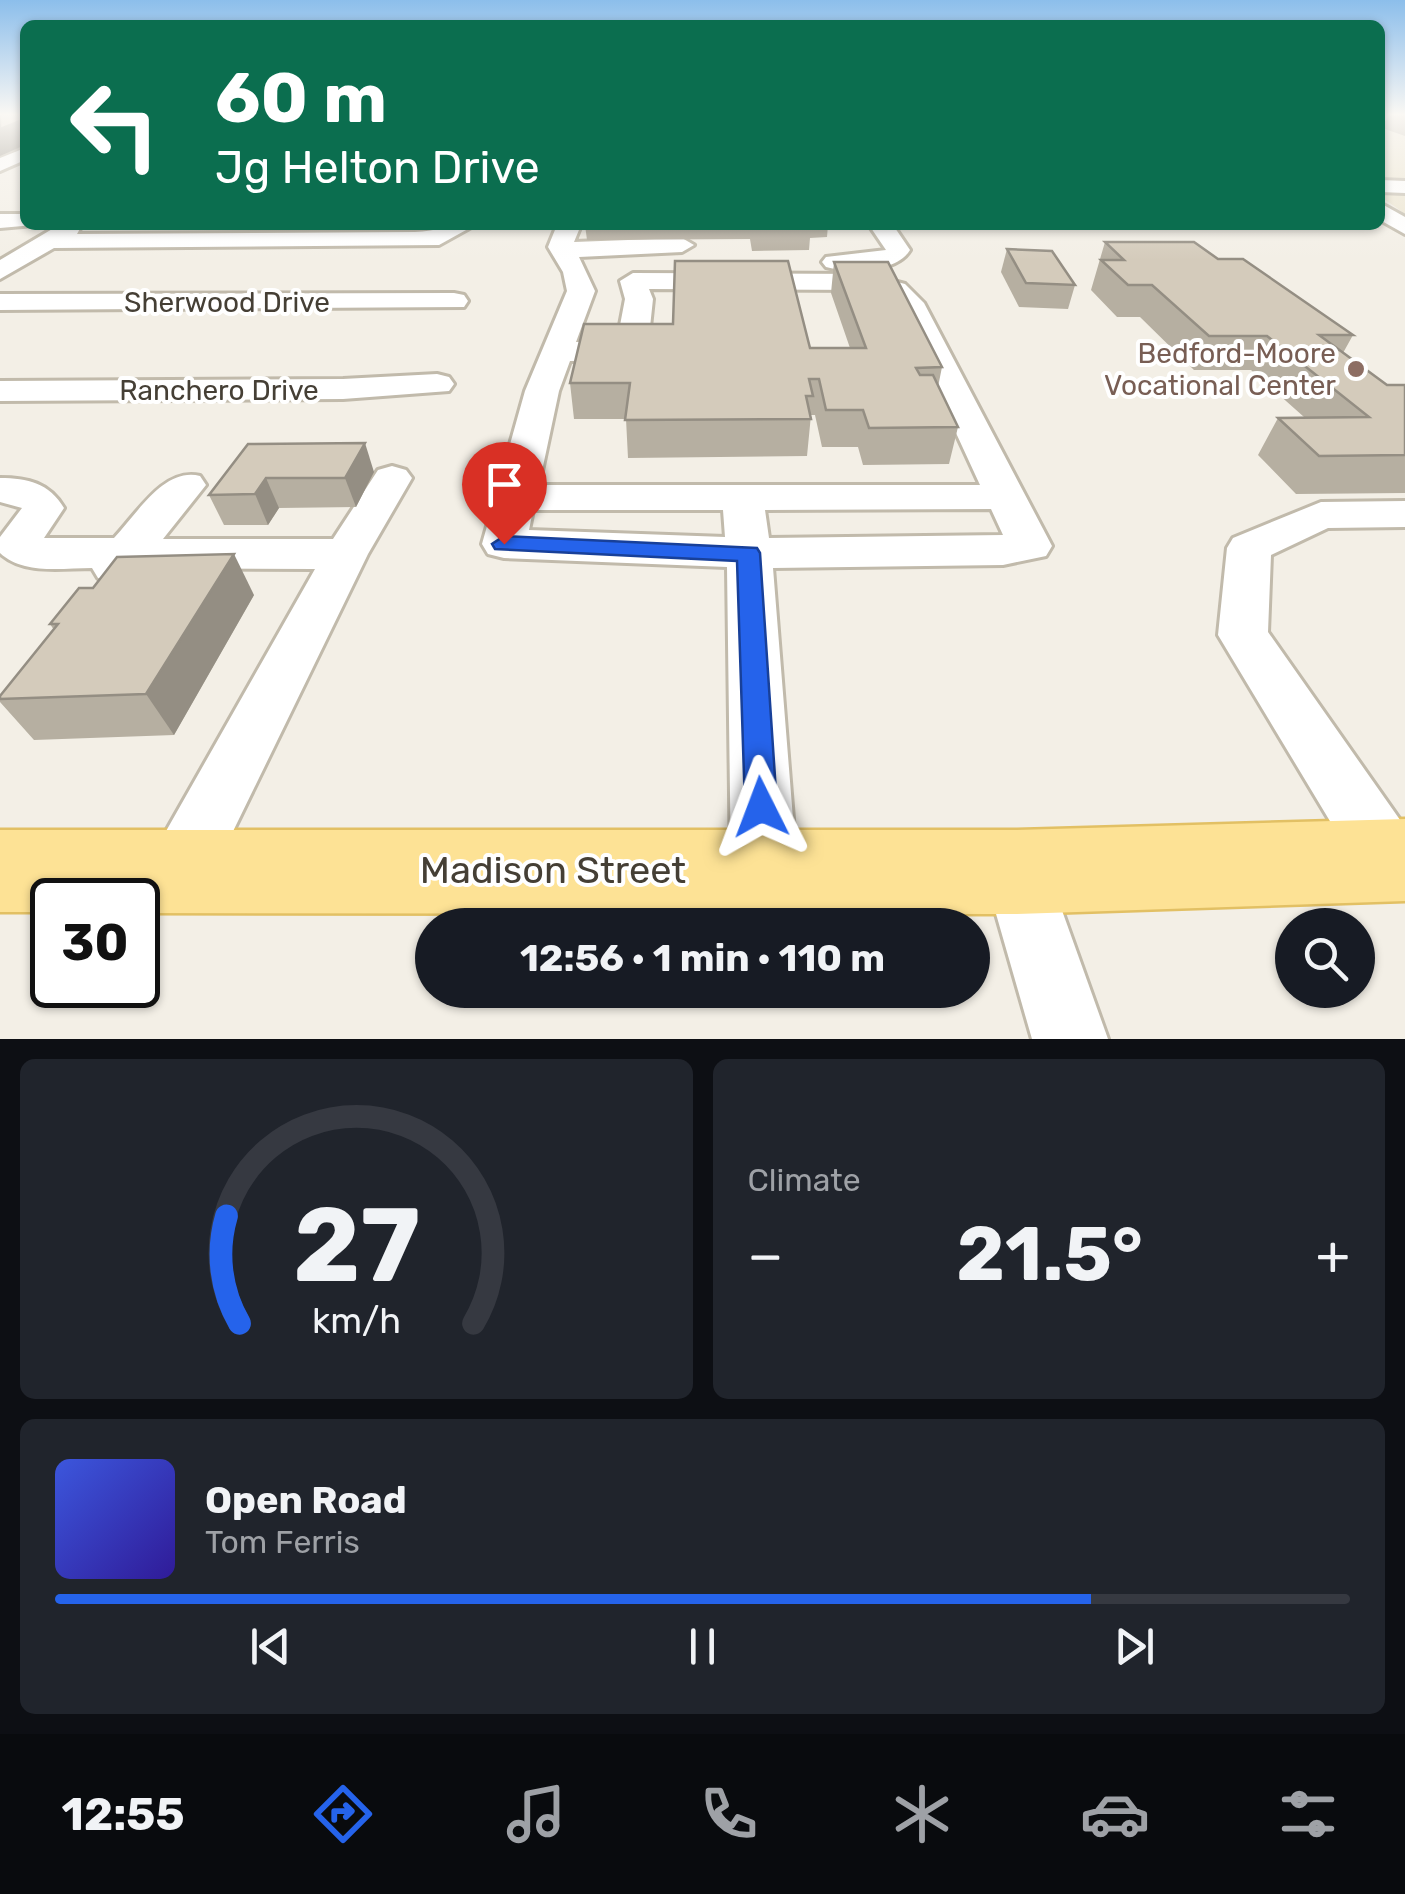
<!DOCTYPE html>
<meta charset="utf-8">
<style>
body{margin:0;font-family:Rubik,sans-serif;background:#20242c;color:#f1f3f6;height:100vh;display:flex;flex-direction:column;font-size:38px;white-space:nowrap}
*{box-sizing:border-box;margin:0}
p{font-size:32px;color:#9ea1a6}
.icon{flex:none;width:55px;height:55px;fill:none;stroke:currentColor;stroke-width:2;stroke-linecap:round;stroke-linejoin:round}
.map{position:relative;height:1039px;overflow:hidden}
.sheet{display:flex;flex-direction:column;gap:20px;padding:20px;background:#0d0f14;flex:1}
.sheet>*{flex:none}
.guide{position:absolute;left:20px;top:20px;width:1365px;height:210px;border-radius:15px;box-shadow:0 2px 8px #0004;background:#0b6e4f;color:#fff;overflow:hidden}
.buttons{position:absolute;left:1275px;top:908px;display:grid;gap:20px}
.buttons a{display:grid;place-items:center;width:100px;height:100px;border-radius:50%;background:#171b24;box-shadow:0 2px 8px #0004;font-size:50px}
.speed{position:absolute;left:30px;top:878px;display:flex;gap:20px;font-size:50px;font-weight:700;text-align:center}
.speed>*{display:grid;place-content:center;width:130px;height:130px;border-radius:50%;background:#171b24;box-shadow:0 2px 8px #0004;line-height:1}
.speed .limit{border:5px solid #111;border-radius:15px;background:#fff;color:#111}
.pin{position:absolute;display:grid;place-items:center;width:85px;height:85px;color:#fff;margin:-102px -42px;border-radius:50% 50% 50% 0;rotate:-45deg;box-shadow:0 0 10px #0007}
.pin .icon{rotate:45deg}
.me{position:absolute;width:110px;margin:-55px;rotate:357deg;stroke-linejoin:round;filter:drop-shadow(0 0 8px #0008)}
.turn{display:flex;align-items:center;gap:35px;height:210px;padding:0 30px;font-size:45px}
.turn .icon{width:130px;height:130px;stroke-width:2.5}
.turn b{display:block;font-size:70px;line-height:85px}
.big{font-size:75px;font-weight:700;line-height:1.1}
.sheet .card{flex:1;display:flex;flex-direction:column;justify-content:center;gap:15px;min-width:0;padding:0 35px;border-radius:15px;background:#20242c}
.sheet .dial{align-items:center;gap:0}
.dial svg{height:260px;overflow:visible;fill:none;stroke:#363941;stroke-width:7;stroke-linecap:round;text-anchor:middle}
.dial text{fill:#f1f3f6;stroke:none}
.song{display:flex;align-items:center;gap:30px}
.cover{width:120px;height:120px;border-radius:15px;background:linear-gradient(135deg,hsl(230 70% 55%),hsl(250 70% 35%))}
.played{height:10px;border-radius:5px;background:linear-gradient(90deg,#2563eb 80%,#363941 80%)}
.keys{display:flex;justify-content:space-around;direction:ltr}
.heat{display:flex;justify-content:space-between;align-items:center;font-size:55px;direction:ltr}
.sheet .tiles{flex:1;display:grid;gap:20px;grid-template-columns:1fr 1fr}
.card:last-child{grid-column:span 2}
.trip{position:absolute;left:415px;top:908px;width:575px;height:100px;border-radius:50px;background:#171b24;box-shadow:0 2px 8px #0004;font-weight:700;line-height:100px;text-align:center}
.menu{display:flex;height:160px;justify-content:space-around;align-items:center;background:#090b0e;color:#9ea1a6}
.menu .icon{width:70px;height:70px}
.menu .selected{color:#2563eb}
.menu b{font-size:45px;color:#f1f3f6}
.map>svg:first-child{display:block}
</style>
<div class="map">
<svg width="1405" height="1039" viewBox="0 0 1405 1039">
<rect width="100%" height="100%" fill="#f3efe6"/>
<polygon fill="#ece5d0" points="1380,114 1405,114 1405,214 1380,196"/>
<g fill="none" stroke-linecap="round" stroke-linejoin="round">
<g stroke="#c1baab" stroke-width="6">
<g id="minor">
<polygon points="1380,114 1404,114 1380,123"/>
<polygon points="25,148 25,160 0,171 0,158"/>
<polygon points="1380,180 1405,181 1405,193 1380,192"/>
<polygon points="1380,203 1405,217 1405,234 1380,220"/>
<polygon points="0,214 25,214 25,225 34,225 0,228"/>
<path d="M59,225h23l-5,9 338,-2c21,-1 38,-7 60,-7l-36,20 -385,3 -54,31v-19z"/>
<path d="M557,225h24l-7,17 108,-4 12,7 -12,7 -103,5 16,34 -19,51 41,-1 8,-42 -5,-18 13,-8 233,1 39,10 19,19 128,243 -6,10 -43,9 -230,3 24,301 -10,23 -23,9 -23,-9 -10,-23 -4,-302 -223,-9 -16,-4 -6,-10 43,-153 42,-100 -4,-19 -15,-25zM649,289l217,1 15,3 16,12 83,180h-441l20,-94 11,-30 52,-1 21,-7 5,-7 5,-47zM991,509l12,26 -234,3 -4,-28zM533,510h190l2,27 -196,-7z"/>
<path d="M869,225h24l17,25c-14,23 -60,23 -84,17l-4,-5 4,-5 60,-7z"/>
<polygon points="454,293 464,295 468,301 464,307 0,310 0,294"/>
<polygon points="437,374 449,377 454,384 449,391 343,399 0,401 0,381 343,379"/>
<path d="M392,466l14,4 6,8 -44,76 -165,339 -23,9 -23,-9 -10,-23 10,-23 158,-278 -177,-1c-12,15 -23,15 -40,10l-6,-10c-31,0 -68,7 -92,-15v-16l22,-29 -22,-6v-24c28,0 49,5 64,30l-20,30h70c23,-24 50,-71 86,-62l6,9 -43,54h170l45,-69z"/>
<polygon points="1405,501 1405,527 1328,528 1271,555 1268,632 1405,827 1405,884 1389,890 1366,881 1218,635 1227,548 1233,538 1321,502"/>
<polygon points="1017,840 1040,849 1108,1039 1032,1039 984,872 994,849"/>
</g>
</g>
<g stroke="#e2c064" stroke-width="5">
<polygon id="major" points="1405,819 1405,901 1017,914 138,913 138,900 52,900 52,912 0,912 0,830 1017,830"/>
</g>
<use href="#minor" fill="#fff" fill-rule="evenodd"/>
<use href="#major" fill="#fde295" fill-rule="evenodd"/>
</g>
<g fill="#b6afa1">
<polygon points="1389,114 1405,114 1405,136 1382,128"/>
<polygon points="585,225 842,225 828,225 827,237 810,238 809,250 752,251 750,239 587,240"/>
<polygon points="1105,242 1218,259 1353,335 1343,353 1387,385 1405,385 1405,493 1296,494 1258,455 1278,418 1304,417 1251,370 1194,370 1140,317 1117,317 1091,290"/>
<polygon points="1007,249 1075,285 1068,309 1019,307 1001,272"/>
<polygon points="834,262 942,367 938,387 958,427 949,464 863,465 858,447 822,447 815,415 811,415 807,456 628,458 626,419 574,419 570,383 810,348 850,348 831,293"/>
<polygon points="248,444 374,472 356,507 279,508 268,525 224,525 209,495"/>
<polygon points="254,595 174,735 34,740 0,702 0,696 54,630 50,624"/>
</g>
<g fill="#948e83">
<polygon points="25,119 25,145 0,156 0,129"/>
<polygon points="365,443 374,472 356,507 345,478"/>
<polygon points="266,478 279,508 268,525 255,494"/>
<polygon points="234,554 254,595 174,735 146,694"/>
</g>
<g fill="#d4cbbb" stroke="#948e83" stroke-width="2.5">
<polygon points="0,114 25,114 25,119 0,129"/>
<polygon points="1105,242 1194,242 1218,259 1243,259 1353,335 1319,335 1387,385 1405,385 1405,455 1319,456 1278,418 1369,417 1267,336 1209,336 1152,285 1128,285 1101,260 1124,260"/>
<polygon points="1007,249 1052,251 1075,285 1026,283"/>
<polygon points="675,261 788,261 810,348 866,348 834,262 888,262 942,367 916,368 920,375 933,375 958,427 869,428 863,410 826,410 819,379 809,379 813,396 806,396 811,419 625,420 630,383 570,383 584,324 673,324"/>
<polygon points="365,443 345,478 266,478 255,494 209,495 248,444"/>
<polygon points="234,554 146,694 0,699 0,696 58,624 50,624 79,588 93,588 117,557"/>
</g>
<linearGradient id="sky" x2="0" y2="1"><stop stop-color="#8cbeeb"/><stop offset="0.44" stop-color="#faf8f4"/><stop offset="1" stop-color="#faf8f4" stop-opacity="0"/></linearGradient>
<rect width="1405" height="260" fill="url(#sky)"/>
<polygon fill="#2563eb" stroke="#184099" stroke-width="2.5" points="504,536 757,548 760,553 777,807 773,817 761,822 749,817 745,807 737,561 495,549 492,544"/>
<circle fill="#8d6e63" stroke="#fff" stroke-width="4" cx="1356" cy="369" r="10"/>
<g text-anchor="middle" stroke-width="8" stroke-linejoin="round" paint-order="stroke">
<g font-size="28" fill="#453f35" stroke="#fff">
<text x="227" y="312">Sherwood Drive</text>
<text x="219" y="400">Ranchero Drive</text>
</g>
<g font-size="28" fill="#785e54" stroke="#fff" text-anchor="end">
<text x="1336" y="363">Bedford-Moore<tspan x="1336" dy="32">Vocational Center</tspan></text>
</g>
<g font-size="38" fill="#453f35" stroke="#fff">
<text x="553" y="883">Madison Street</text>
</g>
</g>
</svg>
<div class="buttons">
<a><svg class="icon" aria-label="search" viewBox="0 0 24 24"><circle cx="10" cy="10" r="6"/><path d="M15 15l6 6"/></svg></a>
</div>
<div class="speed"><div class="limit">30</div></div>
<div class="pin" style="left:504px;top:544px;background:#d93025"><svg class="icon" aria-label="arrive" viewBox="0 0 24 24"><path d="M6 21V4h12l-3 4 3 4H6"/></svg></div>
<svg class="me" style="left:761px;top:807px" viewBox="-20 -20 40 40"><path d="M0-17L14 15 0 8-14 15z" fill="#2563eb" stroke="#fff" stroke-width="4"/></svg>
<div class="trip">12:56 · 1 min · 110 m</div>
<div class="guide">
<div class="turn"><svg class="icon" aria-label="left" viewBox="0 0 24 24"><path d="M17 20v-9H6M10 6l-5 5 5 5"/></svg><div><b>60 m</b>Jg Helton Drive</div></div>
</div>
</div>
<section class="sheet">
<div class="tiles">
<div class="card dial"><svg viewBox="0 0 100 80">
<path d="M14 69A42 42 0 1 1 86 69"/>
<path d="M14 69A42 42 0 0 1 10 36" stroke="#2563eb"/>
<text x="50" y="56" font-size="32" font-weight="700">27</text>
<text x="50" y="72" font-size="11">km/h</text>
</svg></div>
<div class="card"><p>Climate</p>
<div class="heat"><a>−</a><b class="big">21.5°</b><a>+</a></div>
</div>
<div class="card">
<div class="song"><i class="cover"></i><div><b>Open Road</b><p>Tom Ferris</p></div></div>
<div class="played"></div>
<div class="keys"><svg class="icon" aria-label="previous" viewBox="0 0 24 24"><path d="M18 5L8 12l10 7zM5 5v14"/></svg><svg class="icon" aria-label="pause" viewBox="0 0 24 24"><path d="M8 5v14M16 5v14"/></svg><svg class="icon" aria-label="next" viewBox="0 0 24 24"><path d="M6 5l10 7-10 7zM19 5v14"/></svg></div>
</div>
</div>
</section>
<nav class="menu">
<b>12:55</b>
<svg class="icon selected" aria-label="directions" viewBox="0 0 24 24"><path d="M12 3l9 9-9 9-9-9zM9 14v-3h6M13 9l2 2-2 2"/></svg>
<svg class="icon" aria-label="music" viewBox="0 0 24 24"><path d="M9 18V5l10-2v13"/><circle cx="6" cy="18" r="3"/><circle cx="16" cy="16" r="3"/></svg>
<svg class="icon" aria-label="phone" viewBox="0 0 24 24"><path d="M5 4h4l2 5-3 2q2 4 5 5l2-3 5 2v4C11 20 4 13 5 4z"/></svg>
<svg class="icon" aria-label="climate" viewBox="0 0 24 24"><path d="M12 3v18M4 7l16 10M4 17L20 7"/></svg>
<svg class="icon" aria-label="car" viewBox="0 0 24 24"><path d="M5 17H2v-5l4-1 3-4h7l3 4 3 1v5h-3M9 17h6M6 11h13"/><circle cx="7" cy="17" r="2"/><circle cx="17" cy="17" r="2"/></svg>
<svg class="icon" aria-label="filters" viewBox="0 0 24 24"><path d="M4 7h16M4 17h16"/><circle cx="9" cy="7" r="2"/><circle cx="15" cy="17" r="2"/></svg>
</nav>
